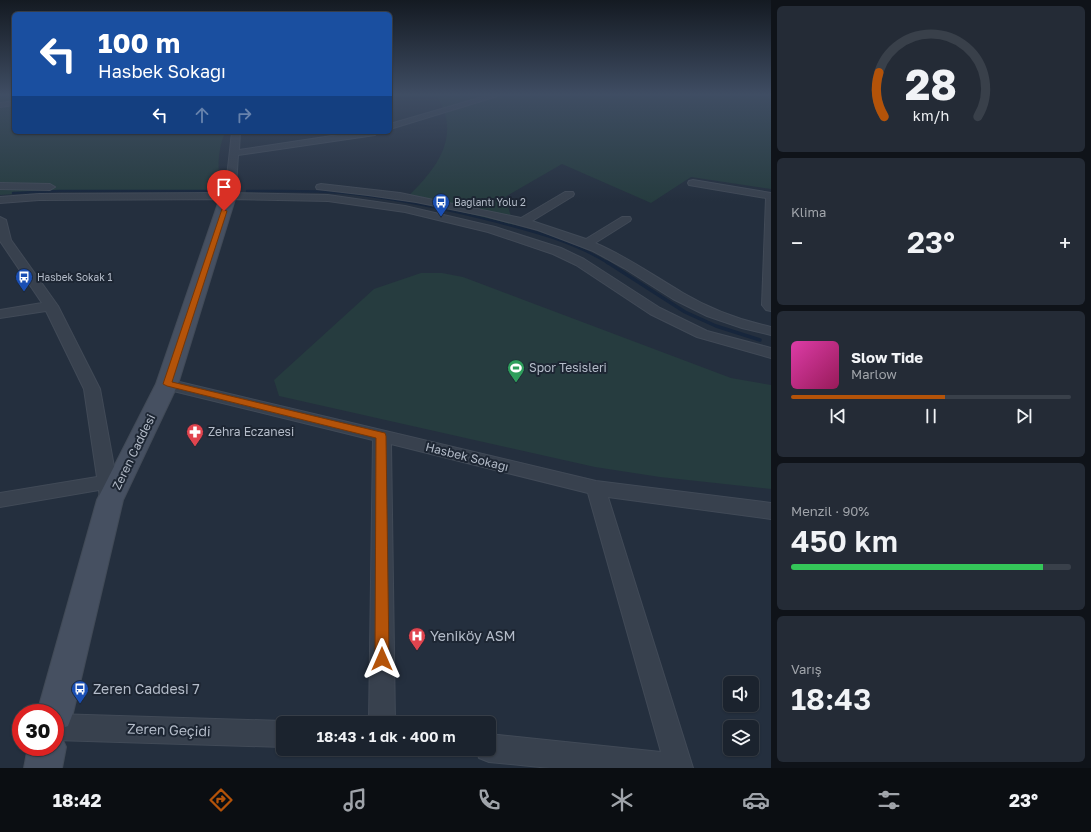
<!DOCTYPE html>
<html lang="tr">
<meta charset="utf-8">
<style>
body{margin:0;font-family:"Golos Text",sans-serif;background:#242b36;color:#f1f3f6;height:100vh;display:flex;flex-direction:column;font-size:15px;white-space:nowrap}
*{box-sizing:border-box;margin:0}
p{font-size:13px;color:#a0a4aa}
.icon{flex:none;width:22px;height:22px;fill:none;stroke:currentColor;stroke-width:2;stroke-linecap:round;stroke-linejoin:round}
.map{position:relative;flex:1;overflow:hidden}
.side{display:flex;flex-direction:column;gap:6px;padding:6px;background:#0f1319;width:320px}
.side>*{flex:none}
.top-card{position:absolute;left:12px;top:12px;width:380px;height:122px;border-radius:6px;box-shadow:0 1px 3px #0004,0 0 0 1px #39404a;background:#1a4fa0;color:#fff;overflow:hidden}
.tools{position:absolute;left:723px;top:676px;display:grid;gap:8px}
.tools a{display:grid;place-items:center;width:36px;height:36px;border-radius:6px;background:#1b232e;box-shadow:0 1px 3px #0004,0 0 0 1px #39404a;font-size:20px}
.speed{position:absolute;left:12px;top:704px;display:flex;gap:8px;font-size:20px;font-weight:700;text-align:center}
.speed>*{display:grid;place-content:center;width:52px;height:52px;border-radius:50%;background:#1b232e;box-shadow:0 1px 3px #0004,0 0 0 1px #39404a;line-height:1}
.speed .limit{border:6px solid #d22;background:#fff;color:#111}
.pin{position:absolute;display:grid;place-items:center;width:34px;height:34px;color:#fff;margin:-41px -17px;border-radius:50% 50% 50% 0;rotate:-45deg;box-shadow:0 0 4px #0007}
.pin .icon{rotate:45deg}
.me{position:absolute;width:44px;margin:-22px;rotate:0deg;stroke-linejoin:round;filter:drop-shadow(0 0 3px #0008)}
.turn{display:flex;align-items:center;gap:14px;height:84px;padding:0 20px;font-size:18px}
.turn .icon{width:52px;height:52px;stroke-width:2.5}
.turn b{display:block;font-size:28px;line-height:34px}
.lanes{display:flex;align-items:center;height:38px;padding:0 20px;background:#0003;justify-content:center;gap:20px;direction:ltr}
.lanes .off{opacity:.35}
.big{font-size:30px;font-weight:600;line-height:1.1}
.side .card{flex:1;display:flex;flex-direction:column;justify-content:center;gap:6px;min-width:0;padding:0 14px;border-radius:6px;background:#242b36}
.side .dial{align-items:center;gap:0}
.dial svg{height:104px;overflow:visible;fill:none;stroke:#39404a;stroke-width:7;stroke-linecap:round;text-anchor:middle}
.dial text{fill:#f1f3f6;stroke:none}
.song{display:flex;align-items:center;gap:12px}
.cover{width:48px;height:48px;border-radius:6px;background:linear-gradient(135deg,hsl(320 70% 55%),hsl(330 70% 35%))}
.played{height:4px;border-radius:2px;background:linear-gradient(90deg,#b45309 55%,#39404a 55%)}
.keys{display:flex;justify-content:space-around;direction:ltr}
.heat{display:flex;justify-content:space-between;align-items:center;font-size:22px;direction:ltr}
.charge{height:6px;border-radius:3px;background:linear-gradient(90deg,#34c759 90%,#39404a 0)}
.trip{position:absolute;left:276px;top:716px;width:220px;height:40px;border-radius:6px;background:#1b232e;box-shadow:0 1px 3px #0004,0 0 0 1px #39404a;font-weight:600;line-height:40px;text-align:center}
.tabs{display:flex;height:64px;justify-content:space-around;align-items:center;background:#0b0e12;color:#a0a4aa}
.tabs .icon{width:28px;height:28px}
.tabs .selected{color:#b45309}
.tabs b{font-size:18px;color:#f1f3f6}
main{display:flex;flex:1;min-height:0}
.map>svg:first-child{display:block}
</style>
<main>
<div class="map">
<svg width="771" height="768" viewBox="0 0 771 768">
<rect width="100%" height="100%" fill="#242f3e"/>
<g fill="#263c3f">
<path d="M0,94h14v38h211c-8,20 -8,38 -3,59l-182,1 -40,3z"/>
<path d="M435,94h336v95l-80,-12 -40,26 -89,-39 -57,33 9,29 -111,-25c31,-29 62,-65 32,-107z"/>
<polygon points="421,273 442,273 463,277 731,378 771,385 771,489 660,477 595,467 279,396 274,380 374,289"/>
</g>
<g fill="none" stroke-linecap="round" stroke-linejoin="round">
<g stroke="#17263c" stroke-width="2.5">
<path d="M247,191c32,0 65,-1 97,2 52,5 103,16 154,29 38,10 76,20 110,41"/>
<polyline points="13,193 59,191 210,191"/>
</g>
<polyline stroke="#17263c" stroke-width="3.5" points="607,262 685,312 716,326 760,340"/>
<g stroke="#414a57" stroke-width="2">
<g id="street">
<polygon points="493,94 504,94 390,129 390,124"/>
<polygon points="14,101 14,105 0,107 0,103"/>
<polygon points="232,132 240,132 239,150 358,132 379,132 375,135 238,155 236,186 231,189 226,186"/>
<polygon points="693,180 771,193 771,311 766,310 762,305 766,198 689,185 688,183 689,181"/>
<polygon points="0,183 50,184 55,187 50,190 0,189"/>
<path d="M321,184l79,9 121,25 44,-26h8l1,2 -1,2 -41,25 54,18 36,-22h8l1,2 -1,2 -35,22c31,13 59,33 88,50 27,16 57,27 88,34v8l-29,-7 -35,-12 -34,-17 -49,-31 -31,-17 -55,-21 -53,-14 -69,-14 -48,-7 -51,-6 -1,-2 1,-2z"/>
<polygon points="229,193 328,195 405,206 495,227 561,248 584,259 660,308 707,331 771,348 771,358 697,337 650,314 576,265 553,254 488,232 405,212 328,201 229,199 39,200 0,203 0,197 39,194"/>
<polygon points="0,217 6,220 11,240 58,306 100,389 120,500 117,505 110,507 103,505 100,500 99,490 0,507 0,493 97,477 84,389 46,311 0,318 0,310 42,303 0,241"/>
<polygon points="167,379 596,481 771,503 771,519 608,497 693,768 550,768 489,762 479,758 476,749 489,749 489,734 661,752 588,493 391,444 395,723 369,723 373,440 161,388 159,384 161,380"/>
<polygon points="55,714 283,721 289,723 283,723 283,747 55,740"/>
</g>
</g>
<g stroke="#414a57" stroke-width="2">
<g id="secondary">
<polygon points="231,182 236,183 238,186 236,196 178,384 123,500 73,713 68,726 55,731 55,713 37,713 97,500 156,384 224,186 226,183"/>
<polygon points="55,732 60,734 66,747 62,768 24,768 28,747 55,747"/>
</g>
</g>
<use href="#street" fill="#38414e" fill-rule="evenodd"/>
<use href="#secondary" fill="#465061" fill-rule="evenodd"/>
</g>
<linearGradient id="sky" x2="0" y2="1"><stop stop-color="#141a22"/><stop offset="0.47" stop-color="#3f4d63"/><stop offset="1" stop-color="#3f4d63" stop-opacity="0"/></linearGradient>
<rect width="771" height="201" fill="url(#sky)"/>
<polygon fill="#b45309" stroke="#753606" points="222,209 227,211 172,382 385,433 386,436 389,659 387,664 382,666 377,664 375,659 376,438 167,386 163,384"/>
<defs>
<g id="bus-pin" transform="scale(0.9)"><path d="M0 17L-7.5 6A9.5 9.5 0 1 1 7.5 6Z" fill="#1a4fb4" stroke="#1d2633"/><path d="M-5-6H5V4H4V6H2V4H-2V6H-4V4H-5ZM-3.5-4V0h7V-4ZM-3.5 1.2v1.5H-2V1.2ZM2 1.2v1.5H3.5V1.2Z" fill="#fff"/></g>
<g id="stadium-pin" transform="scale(0.9)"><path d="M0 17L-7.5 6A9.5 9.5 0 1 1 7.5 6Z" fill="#2e9e5b" stroke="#1d2633"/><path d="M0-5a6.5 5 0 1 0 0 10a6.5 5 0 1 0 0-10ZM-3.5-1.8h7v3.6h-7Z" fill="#fff"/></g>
<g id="pharmacy-pin" transform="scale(0.9)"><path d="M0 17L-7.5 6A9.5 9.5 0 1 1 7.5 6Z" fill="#e0444e" stroke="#1d2633"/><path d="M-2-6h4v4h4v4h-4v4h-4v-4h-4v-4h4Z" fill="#fff"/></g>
<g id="hospital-pin" transform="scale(0.9)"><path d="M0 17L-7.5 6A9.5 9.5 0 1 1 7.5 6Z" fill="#e0444e" stroke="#1d2633"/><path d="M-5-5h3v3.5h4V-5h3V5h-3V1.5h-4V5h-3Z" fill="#fff"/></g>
</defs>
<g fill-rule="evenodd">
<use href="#bus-pin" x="441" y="202"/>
<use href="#bus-pin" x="24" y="277"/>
<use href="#stadium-pin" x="516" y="368"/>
<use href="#pharmacy-pin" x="195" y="432"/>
<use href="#hospital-pin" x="417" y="636"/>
<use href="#bus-pin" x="80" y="689"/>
</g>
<g text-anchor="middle" stroke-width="4" stroke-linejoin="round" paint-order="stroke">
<g font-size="10" fill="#b4bcc9" stroke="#1d2633" text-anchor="start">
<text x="454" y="206">Bağlantı Yolu 2</text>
<text x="37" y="281">Hasbek Sokak 1</text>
</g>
<g font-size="12" fill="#b4bcc9" stroke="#1d2633" text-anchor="start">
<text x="529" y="372">Spor Tesisleri</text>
<text x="208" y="436">Zehra Eczanesi</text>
</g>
<g font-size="12" fill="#b4bcc9" stroke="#1d2633">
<text transform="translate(134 452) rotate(-64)" y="4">Zeren Caddesi</text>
<text transform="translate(467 457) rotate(14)" y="4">Hasbek Sokağı</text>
</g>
<g font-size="14" fill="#b4bcc9" stroke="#1d2633" text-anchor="start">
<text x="430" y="641">Yeniköy ASM</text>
<text x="93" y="694">Zeren Caddesi 7</text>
</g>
<g font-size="14" fill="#b4bcc9" stroke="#1d2633">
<text transform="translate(169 730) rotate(2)" y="5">Zeren Geçidi</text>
</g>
</g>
</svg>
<div class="tools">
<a><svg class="icon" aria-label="sound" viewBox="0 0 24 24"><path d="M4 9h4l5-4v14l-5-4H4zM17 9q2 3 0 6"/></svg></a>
<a><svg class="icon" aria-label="layers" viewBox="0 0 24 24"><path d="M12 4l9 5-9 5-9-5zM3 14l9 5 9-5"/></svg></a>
</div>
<div class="speed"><div class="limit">30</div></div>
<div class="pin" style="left:224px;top:211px;background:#d93025"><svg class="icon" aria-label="arrive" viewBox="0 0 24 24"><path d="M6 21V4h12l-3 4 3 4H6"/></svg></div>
<svg class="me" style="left:382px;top:659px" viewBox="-20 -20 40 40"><path d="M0-17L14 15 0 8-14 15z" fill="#b45309" stroke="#fff" stroke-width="4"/></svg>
<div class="trip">18:43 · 1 dk · 400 m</div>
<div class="top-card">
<div class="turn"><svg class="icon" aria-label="left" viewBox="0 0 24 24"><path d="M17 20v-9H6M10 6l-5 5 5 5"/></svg><div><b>100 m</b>Hasbek Sokağı</div></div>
<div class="lanes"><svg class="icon" aria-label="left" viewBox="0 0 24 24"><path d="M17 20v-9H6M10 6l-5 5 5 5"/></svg><svg class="icon off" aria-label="ahead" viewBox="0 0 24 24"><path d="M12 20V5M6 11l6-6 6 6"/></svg><svg class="icon off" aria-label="right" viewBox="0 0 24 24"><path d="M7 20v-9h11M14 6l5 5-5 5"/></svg></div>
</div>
</div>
<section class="side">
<div class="card dial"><svg viewBox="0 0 100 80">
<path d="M14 69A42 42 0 1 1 86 69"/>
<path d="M14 69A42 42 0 0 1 10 35" stroke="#b45309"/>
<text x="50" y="56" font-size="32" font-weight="700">28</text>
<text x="50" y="72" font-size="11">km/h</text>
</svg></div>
<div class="card"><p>Klima</p>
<div class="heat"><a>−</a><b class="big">23°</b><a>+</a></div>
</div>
<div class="card">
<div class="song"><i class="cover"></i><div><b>Slow Tide</b><p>Marlow</p></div></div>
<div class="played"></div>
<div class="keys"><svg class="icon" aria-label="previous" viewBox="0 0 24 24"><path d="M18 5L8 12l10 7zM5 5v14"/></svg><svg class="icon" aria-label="pause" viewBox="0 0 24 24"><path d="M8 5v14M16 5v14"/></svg><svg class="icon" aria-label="next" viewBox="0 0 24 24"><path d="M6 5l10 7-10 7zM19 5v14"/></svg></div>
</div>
<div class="card"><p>Menzil · 90%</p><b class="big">450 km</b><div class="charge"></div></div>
<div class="card"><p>Varış</p><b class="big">18:43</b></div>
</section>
</main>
<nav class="tabs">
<b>18:42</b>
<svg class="icon selected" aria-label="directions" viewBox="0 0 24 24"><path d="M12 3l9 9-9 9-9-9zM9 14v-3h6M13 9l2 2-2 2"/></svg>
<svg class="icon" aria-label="music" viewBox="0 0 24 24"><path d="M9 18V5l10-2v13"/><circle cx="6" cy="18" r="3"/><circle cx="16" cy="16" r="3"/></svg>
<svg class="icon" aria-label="phone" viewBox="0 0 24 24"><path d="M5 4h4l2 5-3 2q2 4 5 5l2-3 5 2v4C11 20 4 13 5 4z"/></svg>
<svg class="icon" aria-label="climate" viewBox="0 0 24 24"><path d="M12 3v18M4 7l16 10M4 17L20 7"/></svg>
<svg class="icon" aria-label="car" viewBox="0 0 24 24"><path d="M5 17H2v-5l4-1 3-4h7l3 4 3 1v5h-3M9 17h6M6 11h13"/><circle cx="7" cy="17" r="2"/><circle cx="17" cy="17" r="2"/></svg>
<svg class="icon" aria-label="filters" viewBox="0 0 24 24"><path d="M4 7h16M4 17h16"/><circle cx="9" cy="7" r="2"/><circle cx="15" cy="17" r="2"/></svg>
<b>23°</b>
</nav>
